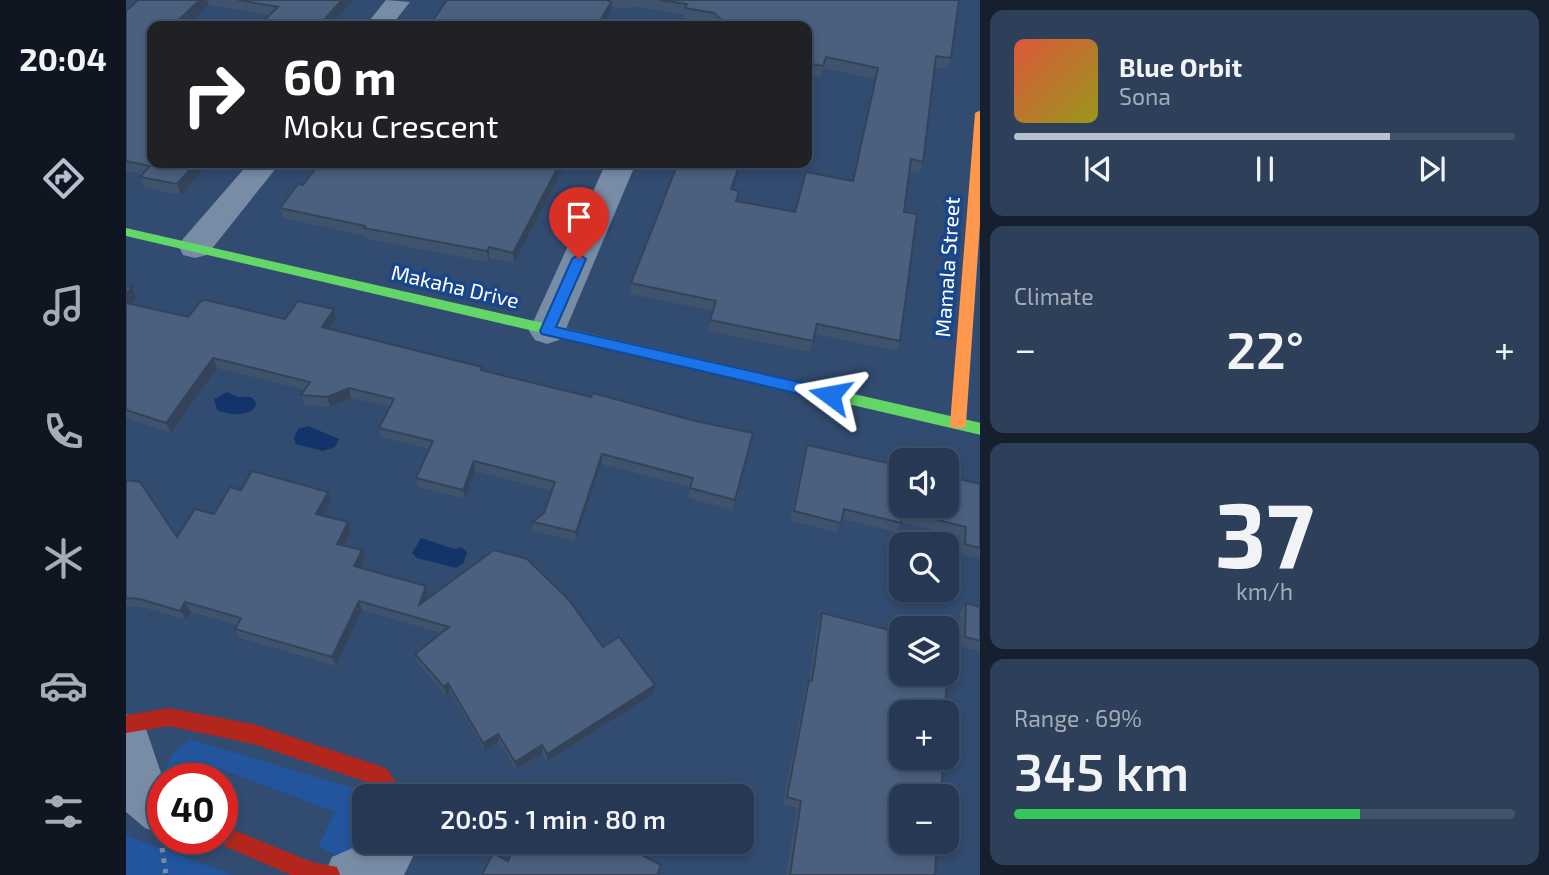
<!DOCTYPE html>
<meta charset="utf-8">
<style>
body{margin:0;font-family:"Exo 2",sans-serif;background:#2e3f5a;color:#f1f3f6;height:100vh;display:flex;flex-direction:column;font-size:26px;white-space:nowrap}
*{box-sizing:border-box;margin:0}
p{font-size:23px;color:#a4acb8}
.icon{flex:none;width:38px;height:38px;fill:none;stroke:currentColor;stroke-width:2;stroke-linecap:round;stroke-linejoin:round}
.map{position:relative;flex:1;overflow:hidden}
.details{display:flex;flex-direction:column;gap:10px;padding:10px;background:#151f2e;width:569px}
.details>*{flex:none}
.hud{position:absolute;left:21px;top:21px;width:665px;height:147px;border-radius:14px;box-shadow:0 4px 10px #0003,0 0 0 2px #42526b;background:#202124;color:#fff;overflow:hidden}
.tools{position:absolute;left:763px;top:448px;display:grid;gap:14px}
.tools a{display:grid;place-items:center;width:70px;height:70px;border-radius:14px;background:#263854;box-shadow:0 4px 10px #0003,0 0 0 2px #42526b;font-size:35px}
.speed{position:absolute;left:21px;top:763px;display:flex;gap:14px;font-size:35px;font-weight:700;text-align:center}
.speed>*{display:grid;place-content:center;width:91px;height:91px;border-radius:50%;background:#263854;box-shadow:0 4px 10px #0003,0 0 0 2px #42526b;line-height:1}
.speed .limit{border:10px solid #d22;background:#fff;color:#111}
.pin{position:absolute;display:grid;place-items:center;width:60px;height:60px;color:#fff;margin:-72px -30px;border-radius:50% 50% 50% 0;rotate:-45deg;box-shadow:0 0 7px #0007}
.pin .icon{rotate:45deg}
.me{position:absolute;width:77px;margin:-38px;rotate:283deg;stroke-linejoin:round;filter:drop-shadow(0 0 5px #0008)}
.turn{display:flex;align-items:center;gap:24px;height:147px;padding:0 21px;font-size:32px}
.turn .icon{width:91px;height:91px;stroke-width:2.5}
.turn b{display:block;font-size:49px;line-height:60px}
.big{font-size:52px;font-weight:600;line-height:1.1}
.details .card{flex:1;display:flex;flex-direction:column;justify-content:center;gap:10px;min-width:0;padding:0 24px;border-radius:14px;background:#2e3f5a}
.details .dial{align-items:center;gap:0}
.dial b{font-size:91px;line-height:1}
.song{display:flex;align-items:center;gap:21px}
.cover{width:84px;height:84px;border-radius:10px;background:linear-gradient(135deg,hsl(10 70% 55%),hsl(60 70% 35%))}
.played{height:7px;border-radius:4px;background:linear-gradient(90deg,#b7c0cd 75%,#42526b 75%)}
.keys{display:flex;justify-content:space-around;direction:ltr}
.heat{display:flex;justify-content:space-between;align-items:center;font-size:38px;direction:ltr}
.charge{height:10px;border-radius:5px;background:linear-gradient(90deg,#34c759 69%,#42526b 0)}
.trip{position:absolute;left:226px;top:784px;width:402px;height:70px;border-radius:14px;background:#263854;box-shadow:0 4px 10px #0003,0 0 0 2px #42526b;font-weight:600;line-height:70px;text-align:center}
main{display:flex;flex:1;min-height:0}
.dock{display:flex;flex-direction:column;width:126px;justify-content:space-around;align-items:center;background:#0f1622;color:#a4acb8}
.dock .icon{width:49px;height:49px}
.dock .active{color:#b7c0cd}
.dock b{font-size:32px;color:#f1f3f6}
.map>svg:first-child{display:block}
</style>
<main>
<nav class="dock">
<b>20:04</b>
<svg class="icon active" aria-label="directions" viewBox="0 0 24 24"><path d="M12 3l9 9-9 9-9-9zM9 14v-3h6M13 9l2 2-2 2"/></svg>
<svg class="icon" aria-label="music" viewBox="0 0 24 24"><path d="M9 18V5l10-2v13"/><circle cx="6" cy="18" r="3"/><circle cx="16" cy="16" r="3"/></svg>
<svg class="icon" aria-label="phone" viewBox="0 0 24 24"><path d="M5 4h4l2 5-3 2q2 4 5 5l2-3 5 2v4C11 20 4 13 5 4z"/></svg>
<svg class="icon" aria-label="climate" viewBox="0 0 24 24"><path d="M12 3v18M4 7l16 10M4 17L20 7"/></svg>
<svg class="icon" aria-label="car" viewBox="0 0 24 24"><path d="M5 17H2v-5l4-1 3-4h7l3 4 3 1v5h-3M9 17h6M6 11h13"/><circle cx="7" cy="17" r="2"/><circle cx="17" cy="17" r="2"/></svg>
<svg class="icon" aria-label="filters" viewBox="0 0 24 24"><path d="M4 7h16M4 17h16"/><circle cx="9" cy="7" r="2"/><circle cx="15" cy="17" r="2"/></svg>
</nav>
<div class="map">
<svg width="855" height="875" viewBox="0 0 855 875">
<rect width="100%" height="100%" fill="#324b70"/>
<g fill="#22559e">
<polygon points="63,739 241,792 244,796 238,796 238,842 243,842 233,854 209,854 192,847 209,812 76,762 66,779 41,779 39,771 46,754"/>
<polygon points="0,835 4,837 107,875 0,875"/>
</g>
<g fill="#12346a">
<path d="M101,392l11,5h13l5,5 -1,6c-11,9 -26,7 -38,2l-3,-11z"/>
<polygon points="182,426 213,439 209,447 197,451 170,444 168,438 172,429"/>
<polygon points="295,538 328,549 335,547 341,552 337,564 330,568 291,558 286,553"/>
</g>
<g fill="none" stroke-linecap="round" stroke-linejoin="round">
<polyline stroke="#798ca6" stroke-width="5" stroke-dasharray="4.5 6" stroke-linecap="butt" points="36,848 40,875"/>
<g fill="#798ca6" fill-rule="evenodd">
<polygon points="260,0 284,2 265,26 239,26"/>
<polygon points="123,163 154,163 81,255 69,258 57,255 53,247 57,239"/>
<polygon points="480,163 510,163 439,331 433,340 421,344 409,340 403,331"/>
<polygon points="0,714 17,720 37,779 37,835 19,828 0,812"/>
<polygon points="240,842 294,842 278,875 198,875 206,857"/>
</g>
<polygon fill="#63d668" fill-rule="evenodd" points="0,228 855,423 855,435 0,236"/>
<polygon fill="#ff974d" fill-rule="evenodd" points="855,110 855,210 840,424 838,428 826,428 824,424 849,113"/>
<g fill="#b3261e" fill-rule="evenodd">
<polygon points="43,708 127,724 254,766 261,769 279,796 257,796 247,784 127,744 43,726 0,733 0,715"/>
<polygon points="96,825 186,862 211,867 214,875 165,875 89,842 87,838 96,838"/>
</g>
</g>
<g fill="#40536d">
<polygon points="12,0 227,0 204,26 132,26 143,15 83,5 61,26 26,26 26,163 83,163 55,195 19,188 14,177 16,174 0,171 0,11"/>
<polygon points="485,0 833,0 825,58 822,69 808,67 797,162 793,172 783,171 778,212 774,341 770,351 689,334 684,352 582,331 587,311 504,294 505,283 607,189 613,191 611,201 669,212 726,181 749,79 697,68 694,77 681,74 681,26 590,26 587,24 558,19 558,15 512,7 488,9"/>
<polygon points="194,163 440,163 388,263 363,258 362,262 240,239 239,236 157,218 154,208 177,185"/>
<polygon points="0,286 10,298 6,304 62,317 159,319 208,309 210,319 204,329 357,371 569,421 627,433 606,510 562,498 564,487 475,464 449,541 407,531 407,522 418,513 426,491 349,471 339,499 292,487 290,478 304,449 255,437 253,428 264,407 225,398 204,407 178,405 175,395 178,390 91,368 45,433 0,418"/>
<polygon points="681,445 854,484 854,559 833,554 834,536 775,522 770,532 716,519 711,532 664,521 677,455"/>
<polygon points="0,480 51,537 88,514 115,490 205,502 198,516 225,532 219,546 236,550 239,560 235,568 302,595 301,599 477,647 527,694 421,761 416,753 390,770 373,742 359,751 324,692 320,695 291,662 289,654 315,633 236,610 210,666 114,638 109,629 111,625 65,612 60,620 20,608 0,606"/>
<polygon points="840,603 854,607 854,651 832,646 834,612"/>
<polygon points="696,613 775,842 819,842 812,849 811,849 809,875 660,875 671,808 657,804 679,688 683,680 692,622"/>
</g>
<g fill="#344359">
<polygon points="74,0 81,0 83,5 61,26 46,26"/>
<polygon points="216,0 227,0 204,26 192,26"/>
<polygon points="485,2 484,13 477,26 471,26"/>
<polygon points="70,163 83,163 55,195 51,184"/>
<polygon points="434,163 440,163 388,263 387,253"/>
<polygon points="614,163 616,163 603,200 605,189"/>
<polygon points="363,247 363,258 362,262 361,251"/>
<polygon points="6,287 10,298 0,311 0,294"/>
<polygon points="208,309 210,319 198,337 196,327"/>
<polygon points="87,358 91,368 45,433 40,423"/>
<polygon points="223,388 225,398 204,407 201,397"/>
<polygon points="476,454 475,464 449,541 450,532"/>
<polygon points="348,461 349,471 339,499 337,490"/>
<polygon points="202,492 205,502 194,524 190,514"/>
<polygon points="222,522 225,532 215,553 211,544"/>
<polygon points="236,550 239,560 231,575 228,566"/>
<polygon points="300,586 302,595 295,614 293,605"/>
<polygon points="233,601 236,610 210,666 206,657"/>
<polygon points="59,602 65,612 60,620 54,611"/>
<polygon points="322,683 324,692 320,695 318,687"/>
<polygon points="529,685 527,694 421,761 421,754"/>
<polygon points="372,734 373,742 359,751 357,743"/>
<polygon points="416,745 416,753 390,770 389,762"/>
</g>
<g fill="#4b607f" stroke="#344359" stroke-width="2">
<polygon points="12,0 74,0 46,26 26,26 26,163 70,163 51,184 14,177 24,166 0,161 0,11"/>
<polygon points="112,0 216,0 192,26 132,26 152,7"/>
<polygon points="321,0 481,0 485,2 471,26 303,26"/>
<polygon points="533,0 833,0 825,58 810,56 797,162 785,159 778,212 791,214 774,341 691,324 687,341 584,320 590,301 505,283 552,163 614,163 605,189 613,191 610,201 669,212 680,172 727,181 752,68 700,57 697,66 681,63 681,26 602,26 588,13 559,8 561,4"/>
<polygon points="194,163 434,163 387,253 363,247 361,251 238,228 239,226 154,208 172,184 177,185"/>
<polygon points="0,286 6,287 0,294"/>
<polygon points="80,300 159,319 172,301 208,309 196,327 356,367 355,370 465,397 467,393 569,421 627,433 609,500 564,488 567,478 476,454 450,532 407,522 418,513 429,482 348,461 337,490 290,478 307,441 253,428 268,399 223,388 201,397 175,395 184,382 87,358 40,423 0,410 0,303 62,317 75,301"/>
<polygon points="681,445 775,466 775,506 821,506 821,476 854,484 854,548 839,544 840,527 776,511 775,523 718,509 715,523 668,511"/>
<polygon points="126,471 202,492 190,514 222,522 211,544 236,550 228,566 300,586 293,605 368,550 401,559 443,600 477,647 493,637 529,685 421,754 416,745 389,762 372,734 357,743 322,683 318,687 289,654 323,627 233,601 206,657 109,629 115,618 59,602 54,611 14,599 0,598 0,480 14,482 51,537 69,509 88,514 104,487 115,490"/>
<polygon points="840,603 854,607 854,641 839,637"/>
<polygon points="696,613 775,633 775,674 821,674 821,645 823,646 819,712 775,712 775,758 817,758 815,796 775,796 775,842 811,842 809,875 664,875 675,801 661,797 683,680 686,681"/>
<polygon points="403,842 491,842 535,865 531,875 356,875 367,853 382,861 388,847 398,853"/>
</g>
<polygon fill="#1a73e8" stroke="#114b97" stroke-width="2" points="453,254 460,259 430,327 704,389 709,391 709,399 704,401 416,334 414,331 446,259"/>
<g text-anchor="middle" stroke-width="7" stroke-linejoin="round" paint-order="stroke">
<g font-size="21" fill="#fff" stroke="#17468b">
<text transform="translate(822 267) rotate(-86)" y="7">Mamala Street</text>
<text transform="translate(329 287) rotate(13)" y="7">Makaha Drive</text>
</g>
</g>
</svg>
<div class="tools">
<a><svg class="icon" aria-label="sound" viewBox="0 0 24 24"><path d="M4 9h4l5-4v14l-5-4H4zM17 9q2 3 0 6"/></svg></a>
<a><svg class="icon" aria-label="search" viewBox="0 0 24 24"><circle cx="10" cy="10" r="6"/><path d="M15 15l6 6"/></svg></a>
<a><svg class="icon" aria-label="layers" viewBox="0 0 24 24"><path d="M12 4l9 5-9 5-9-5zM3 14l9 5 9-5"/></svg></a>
<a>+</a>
<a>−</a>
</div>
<div class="speed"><div class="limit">40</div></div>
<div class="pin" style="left:453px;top:259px;background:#d93025"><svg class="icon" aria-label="arrive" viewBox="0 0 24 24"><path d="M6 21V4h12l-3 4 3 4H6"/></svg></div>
<svg class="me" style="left:704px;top:395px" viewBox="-20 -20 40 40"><path d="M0-17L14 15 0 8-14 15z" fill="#1a73e8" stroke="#fff" stroke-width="4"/></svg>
<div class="trip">20:05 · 1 min · 80 m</div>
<div class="hud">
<div class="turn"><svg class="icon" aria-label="right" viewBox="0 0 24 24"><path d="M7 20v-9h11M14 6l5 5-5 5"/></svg><div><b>60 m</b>Moku Crescent</div></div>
</div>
</div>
<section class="details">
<div class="card">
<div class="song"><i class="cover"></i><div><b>Blue Orbit</b><p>Sona</p></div></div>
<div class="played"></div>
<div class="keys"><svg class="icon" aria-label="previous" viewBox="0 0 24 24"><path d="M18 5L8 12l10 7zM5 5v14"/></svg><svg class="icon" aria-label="pause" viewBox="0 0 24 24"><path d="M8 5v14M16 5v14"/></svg><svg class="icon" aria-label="next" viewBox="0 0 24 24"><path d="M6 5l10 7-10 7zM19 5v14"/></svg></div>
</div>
<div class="card"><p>Climate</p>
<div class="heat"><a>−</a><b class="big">22°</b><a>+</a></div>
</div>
<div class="card dial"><b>37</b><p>km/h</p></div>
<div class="card"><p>Range · 69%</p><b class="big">345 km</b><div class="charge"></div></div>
</section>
</main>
